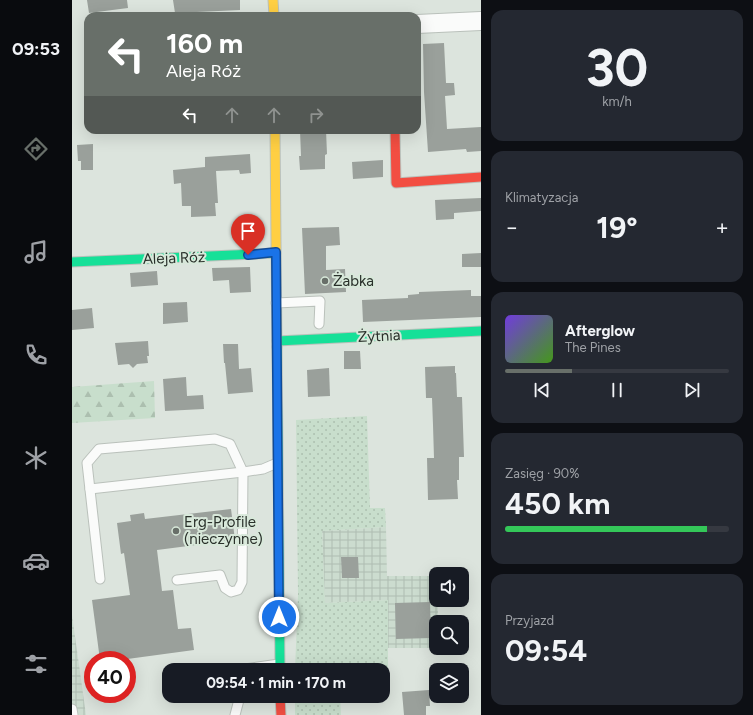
<!DOCTYPE html>
<html lang="pl">
<meta charset="utf-8">
<style>
body{margin:0;font-family:Figtree,sans-serif;background:#242831;color:#f1f3f6;height:100vh;display:flex;flex-direction:column;font-size:15px;white-space:nowrap}
*{box-sizing:border-box;margin:0}
p{font-size:13px;color:#9ea1a6}
.icon{flex:none;width:22px;height:22px;fill:none;stroke:currentColor;stroke-width:2;stroke-linecap:round;stroke-linejoin:round}
.map{position:relative;flex:1;overflow:hidden}
.sheet{display:flex;flex-direction:column;gap:10px;padding:10px;background:#0d0f14;width:272px}
.sheet>*{flex:none}
.top-card{position:absolute;left:12px;top:12px;width:337px;height:122px;border-radius:12px;box-shadow:0 4px 16px #0002;background:#686f69;color:#fff;overflow:hidden}
.controls{position:absolute;left:357px;top:567px;display:grid;gap:8px}
.controls a{display:grid;place-items:center;width:40px;height:40px;border-radius:8px;background:#171b24;box-shadow:0 4px 16px #0002;font-size:20px}
.speed{position:absolute;left:12px;top:651px;display:flex;gap:8px;font-size:20px;font-weight:700;text-align:center}
.speed>*{display:grid;place-content:center;width:52px;height:52px;border-radius:50%;background:#171b24;box-shadow:0 4px 16px #0002;line-height:1}
.speed .limit{border:6px solid #d22;background:#fff;color:#111}
.pin{position:absolute;display:grid;place-items:center;width:34px;height:34px;color:#fff;margin:-41px -17px;border-radius:50% 50% 50% 0;rotate:-45deg;box-shadow:0 0 4px #0007}
.pin .icon{rotate:45deg}
.me{position:absolute;width:44px;margin:-22px;rotate:0deg;stroke-linejoin:round;filter:drop-shadow(0 0 3px #0008)}
.turn{display:flex;align-items:center;gap:14px;height:84px;padding:0 16px;font-size:18px}
.turn .icon{width:52px;height:52px;stroke-width:2.5}
.turn b{display:block;font-size:28px;line-height:34px}
.lanes{display:flex;align-items:center;height:38px;padding:0 16px;background:#0003;justify-content:center;gap:20px;direction:ltr}
.lanes .off{opacity:.35}
.big{font-size:30px;font-weight:700;line-height:1.1}
.sheet .card{flex:1;display:flex;flex-direction:column;justify-content:center;gap:6px;min-width:0;padding:0 14px;border-radius:12px;background:#242831}
.sheet .dial{align-items:center;gap:0}
.dial b{font-size:52px;line-height:1}
.song{display:flex;align-items:center;gap:12px}
.cover{width:48px;height:48px;border-radius:6px;background:linear-gradient(135deg,hsl(260 70% 55%),hsl(100 70% 35%))}
.played{height:4px;border-radius:2px;background:linear-gradient(90deg,#686f69 30%,#363941 30%)}
.keys{display:flex;justify-content:space-around;direction:ltr}
.heat{display:flex;justify-content:space-between;align-items:center;font-size:22px;direction:ltr}
.charge{height:6px;border-radius:3px;background:linear-gradient(90deg,#34c759 90%,#363941 0)}
.trip{position:absolute;left:90px;top:663px;width:228px;height:40px;border-radius:12px;background:#171b24;box-shadow:0 4px 16px #0002;font-weight:700;line-height:40px;text-align:center}
main{display:flex;flex:1;min-height:0}
.menu{display:flex;flex-direction:column;width:72px;justify-content:space-around;align-items:center;background:#090b0e;color:#9ea1a6}
.menu .icon{width:28px;height:28px}
.menu .selected{color:#686f69}
.menu b{font-size:18px;color:#f1f3f6}
.map>svg:first-child{display:block}
</style>
<main>
<nav class="menu">
<b>09:53</b>
<svg class="icon selected" aria-label="directions" viewBox="0 0 24 24"><path d="M12 3l9 9-9 9-9-9zM9 14v-3h6M13 9l2 2-2 2"/></svg>
<svg class="icon" aria-label="music" viewBox="0 0 24 24"><path d="M9 18V5l10-2v13"/><circle cx="6" cy="18" r="3"/><circle cx="16" cy="16" r="3"/></svg>
<svg class="icon" aria-label="phone" viewBox="0 0 24 24"><path d="M5 4h4l2 5-3 2q2 4 5 5l2-3 5 2v4C11 20 4 13 5 4z"/></svg>
<svg class="icon" aria-label="climate" viewBox="0 0 24 24"><path d="M12 3v18M4 7l16 10M4 17L20 7"/></svg>
<svg class="icon" aria-label="car" viewBox="0 0 24 24"><path d="M5 17H2v-5l4-1 3-4h7l3 4 3 1v5h-3M9 17h6M6 11h13"/><circle cx="7" cy="17" r="2"/><circle cx="17" cy="17" r="2"/></svg>
<svg class="icon" aria-label="filters" viewBox="0 0 24 24"><path d="M4 7h16M4 17h16"/><circle cx="9" cy="7" r="2"/><circle cx="15" cy="17" r="2"/></svg>
</nav>
<div class="map">
<svg width="409" height="715" viewBox="0 0 409 715">
<defs>
<pattern id="industrial-grid" width="8" height="8" patternUnits="userSpaceOnUse"><rect width="8" height="8" fill="#ccdccf"/><path d="M0 4h8M4 0v8" fill="none" stroke="#afbdb2"/></pattern>
<pattern id="grass-dots" width="8" height="8" patternUnits="userSpaceOnUse"><rect width="8" height="8" fill="#c8decc"/><path d="M2 2h.1M6 6h.1" fill="none" stroke="#acbfaf" stroke-width="1.8" stroke-linecap="round"/></pattern>
<pattern id="forest-firs" width="22" height="20" patternUnits="userSpaceOnUse"><rect width="22" height="20" fill="#c8decc"/><path d="M5 1l3.5 6h-7zM16 11l3.5 6h-7z" fill="#acbfaf"/></pattern>
</defs>
<rect width="100%" height="100%" fill="#dce4dd"/>
<g fill="url(#industrial-grid)">
<polygon points="314,527 315,576 364,576 364,600 366,600 366,622 364,622 364,648 365,648 316,648 316,600 253,603 250,531"/>
<polygon points="0,615 14,715 0,715"/>
</g>
<g fill="url(#grass-dots)">
<polygon points="295,416 298,508 313,508 314,527 250,531 253,603 316,600 316,669 306,670 223,670 226,594 224,420"/>
<polygon points="223,696 268,696 269,715 223,715"/>
</g>
<polygon fill="url(#forest-firs)" points="82,381 83,418 0,423 0,387"/>
<g fill="#9aa09b">
<polygon points="15,0 55,0 56,8 17,13"/>
<polygon points="101,0 168,0 168,10 103,13"/>
<polygon points="372,43 374,83 382,83 383,95 373,96 375,129 409,127 409,151 395,152 394,149 356,152 352,92 351,44"/>
<polygon points="228,130 254,130 255,154 253,155 253,169 228,170 227,156 229,156"/>
<polygon points="21,144 21,170 9,170 9,161 6,161 5,145"/>
<polygon points="178,154 179,173 168,174 167,170 144,171 146,203 143,203 144,216 119,217 119,206 110,206 109,183 102,184 101,170 133,167 133,157"/>
<polygon points="311,160 311,177 281,179 280,162"/>
<polygon points="409,198 409,211 382,213 382,219 364,220 363,200"/>
<polygon points="267,227 268,245 254,246 254,270 273,269 274,292 233,294 230,228"/>
<polygon points="409,253 409,267 390,267 390,254"/>
<polygon points="178,267 179,292 158,293 157,280 141,281 140,268"/>
<polygon points="85,271 86,285 59,287 58,273"/>
<polygon points="399,290 399,296 409,296 409,317 291,322 290,300 336,298 336,295 347,294 347,292"/>
<polygon points="115,302 116,322 91,324 91,303"/>
<polygon points="20,308 22,328 0,330 0,310"/>
<polygon points="76,341 77,356 75,356 76,363 65,364 61,368 57,364 46,365 43,343"/>
<polygon points="151,344 166,344 167,369 179,368 181,392 156,394 153,363 152,363"/>
<polygon points="272,351 288,351 289,369 272,369"/>
<polygon points="383,366 383,373 384,373 385,397 390,397 392,457 387,457 387,480 385,480 386,499 356,500 355,458 362,458 361,425 360,398 354,398 353,367"/>
<polygon points="257,368 258,396 236,397 235,370"/>
<polygon points="114,377 115,396 131,395 132,409 93,411 91,379"/>
<polygon points="159,509 163,540 85,550 90,591 101,590 106,629 119,628 122,650 48,660 28,660 20,600 58,595 52,553 49,554 45,523 59,521 58,515 72,513 73,519"/>
<polygon points="269,557 286,557 287,578 270,578"/>
<polygon points="358,602 359,638 324,639 323,603"/>
<polygon points="357,690 358,706 354,706 354,715 332,715 330,692"/>
</g>
<g fill="none" stroke-linecap="round" stroke-linejoin="round">
<g stroke="#bac1bb" stroke-width="11">
<g id="lane">
<polyline points="204,303 248,301 247,324"/>
<polyline points="18,489 171,472 191,469 205,463"/>
<polyline points="28,579 15,463 27,449 143,439 158,444 171,472 170,582 166,590 159,592 153,588 148,575 105,580"/>
<polyline points="166,670 207,664"/>
<polyline points="0,709 1,715"/>
<polyline points="163,715 168,696"/>
</g>
</g>
<g stroke="#bac1bb" stroke-width="20">
<polyline id="street" points="345,24 409,21"/>
</g>
<g stroke="#bac1bb" stroke-width="11">
<g id="fast">
<polyline points="0,262 204,253"/>
<polyline points="205,341 409,331"/>
<polyline points="205,347 208,670"/>
</g>
</g>
<g stroke="#bac1bb" stroke-width="11">
<g id="slow">
<polyline points="201,0 202,16"/>
<polyline points="203,130 205,347"/>
</g>
</g>
<g stroke="#bac1bb" stroke-width="11">
<g id="jam">
<polyline points="323,130 324,183 409,177"/>
<polyline points="208,696 209,715"/>
</g>
</g>
<use href="#lane" stroke="#fafbfa" stroke-width="9"/>
<use href="#street" stroke="#fafbfa" stroke-width="18"/>
<use href="#fast" stroke="#16e098" stroke-width="9"/>
<use href="#slow" stroke="#ffcf43" stroke-width="9"/>
<use href="#jam" stroke="#f24e42" stroke-width="9"/>
</g>
<g fill="none" stroke-linecap="round" stroke-linejoin="round">
<g stroke="#114b97" stroke-width="10">
<polyline id="route" points="176,255 204,252 207,617"/>
</g>
<use href="#route" stroke="#1a73e8" stroke-width="7"/>
</g>
<g fill="#686f69" stroke="#d8e8da" stroke-width="1.5">
<circle cx="253" cy="281" r="4"/>
<circle cx="104" cy="531" r="4"/>
</g>
<g text-anchor="middle" stroke-width="4" stroke-linejoin="round" paint-order="stroke">
<g font-size="15" fill="#29302a" stroke="#d8e8da">
<text transform="translate(102 258) rotate(-2)" y="5">Aleja Róż</text>
<text transform="translate(307 336) rotate(-3)" y="5">Żytnia</text>
</g>
<g font-size="15" fill="#29302a" stroke="#d8e8da" text-anchor="start">
<text x="261" y="286">Żabka</text>
<text x="112" y="527">Erg-Profile<tspan x="112" dy="17">(nieczynne)</tspan></text>
</g>
</g>
</svg>
<div class="controls">
<a><svg class="icon" aria-label="sound" viewBox="0 0 24 24"><path d="M4 9h4l5-4v14l-5-4H4zM17 9q2 3 0 6"/></svg></a>
<a><svg class="icon" aria-label="search" viewBox="0 0 24 24"><circle cx="10" cy="10" r="6"/><path d="M15 15l6 6"/></svg></a>
<a><svg class="icon" aria-label="layers" viewBox="0 0 24 24"><path d="M12 4l9 5-9 5-9-5zM3 14l9 5 9-5"/></svg></a>
</div>
<div class="speed"><div class="limit">40</div></div>
<div class="pin" style="left:176px;top:255px;background:#d93025"><svg class="icon" aria-label="arrive" viewBox="0 0 24 24"><path d="M6 21V4h12l-3 4 3 4H6"/></svg></div>
<svg class="me" style="left:207px;top:617px" viewBox="-20 -20 40 40"><circle r="17" fill="#1a73e8" stroke="#fff" stroke-width="3"/><path d="M0-11L8 9 0 5-8 9z" fill="#fff"/></svg>
<div class="trip">09:54 · 1 min · 170 m</div>
<div class="top-card">
<div class="turn"><svg class="icon" aria-label="left" viewBox="0 0 24 24"><path d="M17 20v-9H6M10 6l-5 5 5 5"/></svg><div><b>160 m</b>Aleja Róż</div></div>
<div class="lanes"><svg class="icon" aria-label="left" viewBox="0 0 24 24"><path d="M17 20v-9H6M10 6l-5 5 5 5"/></svg><svg class="icon off" aria-label="ahead" viewBox="0 0 24 24"><path d="M12 20V5M6 11l6-6 6 6"/></svg><svg class="icon off" aria-label="ahead" viewBox="0 0 24 24"><path d="M12 20V5M6 11l6-6 6 6"/></svg><svg class="icon off" aria-label="right" viewBox="0 0 24 24"><path d="M7 20v-9h11M14 6l5 5-5 5"/></svg></div>
</div>
</div>
<section class="sheet">
<div class="card dial"><b>30</b><p>km/h</p></div>
<div class="card"><p>Klimatyzacja</p>
<div class="heat"><a>−</a><b class="big">19°</b><a>+</a></div>
</div>
<div class="card">
<div class="song"><i class="cover"></i><div><b>Afterglow</b><p>The Pines</p></div></div>
<div class="played"></div>
<div class="keys"><svg class="icon" aria-label="previous" viewBox="0 0 24 24"><path d="M18 5L8 12l10 7zM5 5v14"/></svg><svg class="icon" aria-label="pause" viewBox="0 0 24 24"><path d="M8 5v14M16 5v14"/></svg><svg class="icon" aria-label="next" viewBox="0 0 24 24"><path d="M6 5l10 7-10 7zM19 5v14"/></svg></div>
</div>
<div class="card"><p>Zasięg · 90%</p><b class="big">450 km</b><div class="charge"></div></div>
<div class="card"><p>Przyjazd</p><b class="big">09:54</b></div>
</section>
</main>
